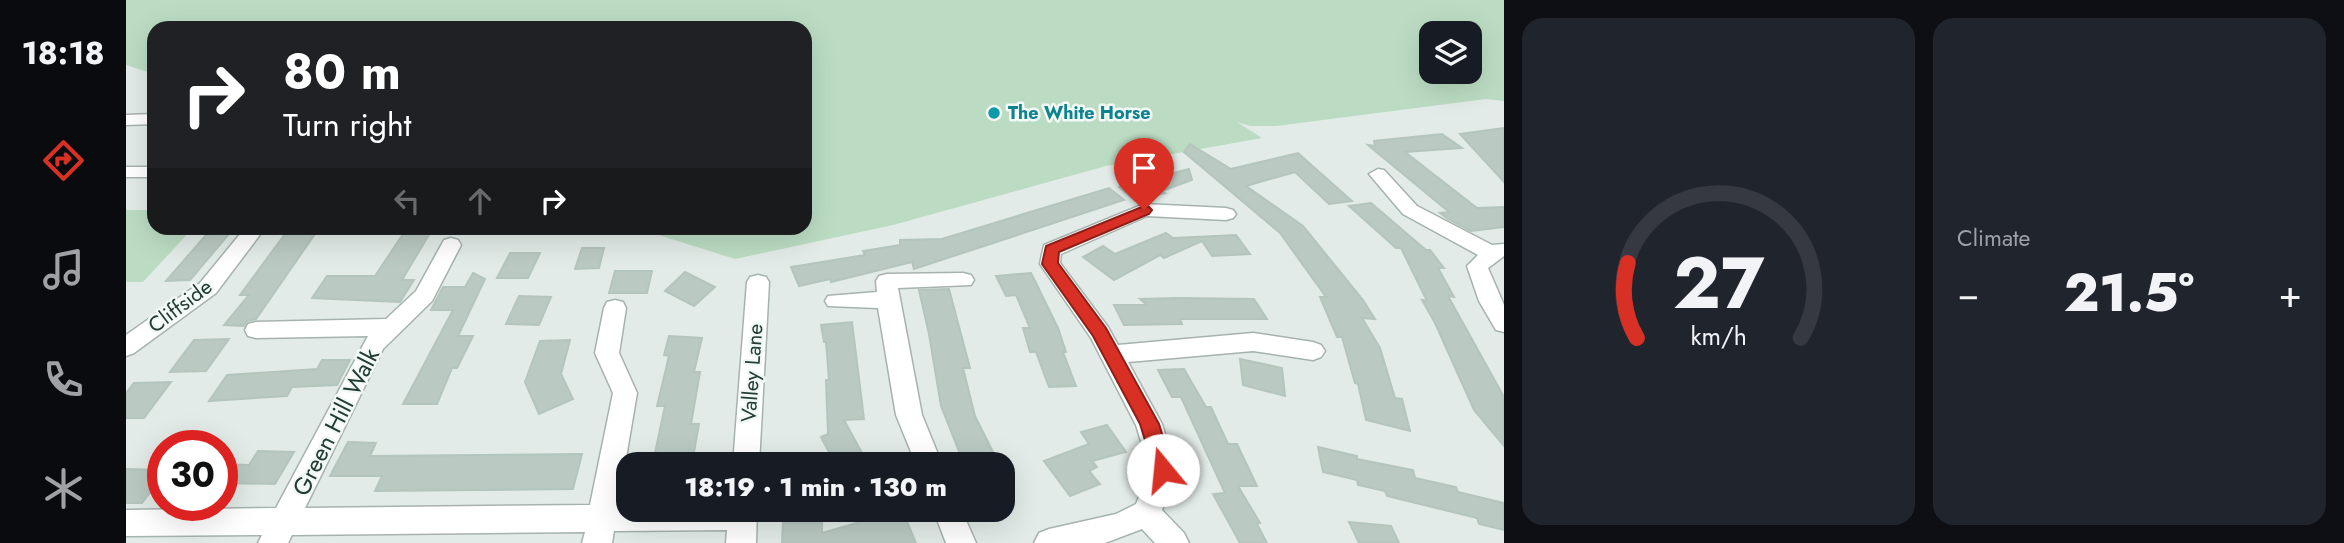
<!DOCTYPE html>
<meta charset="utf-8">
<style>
body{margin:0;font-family:Jost,sans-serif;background:#20242c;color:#f1f3f6;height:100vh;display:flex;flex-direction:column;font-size:26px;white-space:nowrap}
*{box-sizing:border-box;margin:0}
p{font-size:23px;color:#9ea1a6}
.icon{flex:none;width:38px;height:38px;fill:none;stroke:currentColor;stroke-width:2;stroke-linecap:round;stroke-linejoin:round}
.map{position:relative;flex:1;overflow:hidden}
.side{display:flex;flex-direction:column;gap:18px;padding:18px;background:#0d0f14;width:840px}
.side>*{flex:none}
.guide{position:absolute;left:21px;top:21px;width:665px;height:214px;border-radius:21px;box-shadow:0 7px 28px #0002;background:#202124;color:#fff;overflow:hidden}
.controls{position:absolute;left:1293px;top:21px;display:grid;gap:14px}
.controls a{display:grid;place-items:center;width:63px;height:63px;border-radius:14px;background:#171b24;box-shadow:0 7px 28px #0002;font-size:35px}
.speed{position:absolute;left:21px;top:430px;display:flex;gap:14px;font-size:35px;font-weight:700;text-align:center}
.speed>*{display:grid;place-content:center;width:91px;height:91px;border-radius:50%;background:#171b24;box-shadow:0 7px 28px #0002;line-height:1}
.speed .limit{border:10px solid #d22;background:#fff;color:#111}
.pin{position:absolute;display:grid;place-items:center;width:60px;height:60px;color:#fff;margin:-72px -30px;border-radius:50% 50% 50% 0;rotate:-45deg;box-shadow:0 0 7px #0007}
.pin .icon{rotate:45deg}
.me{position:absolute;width:77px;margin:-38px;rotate:343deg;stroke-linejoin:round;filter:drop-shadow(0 0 5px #0008)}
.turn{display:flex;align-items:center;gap:24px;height:147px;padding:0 21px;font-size:32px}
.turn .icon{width:91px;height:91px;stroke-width:2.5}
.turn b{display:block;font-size:49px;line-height:60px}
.lanes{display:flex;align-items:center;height:66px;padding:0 21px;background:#0003;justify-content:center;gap:35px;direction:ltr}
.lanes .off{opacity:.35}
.big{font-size:52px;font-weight:800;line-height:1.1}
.side .widget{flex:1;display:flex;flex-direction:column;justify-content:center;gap:10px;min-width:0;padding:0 24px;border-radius:21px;background:#20242c}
.side .dial{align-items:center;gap:0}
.dial svg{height:182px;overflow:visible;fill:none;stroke:#363941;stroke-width:7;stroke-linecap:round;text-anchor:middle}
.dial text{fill:#f1f3f6;stroke:none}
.heat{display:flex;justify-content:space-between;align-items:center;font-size:38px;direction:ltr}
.side .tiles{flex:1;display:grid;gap:18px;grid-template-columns:repeat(2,1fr)}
.trip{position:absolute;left:490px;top:452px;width:399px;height:70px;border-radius:21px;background:#171b24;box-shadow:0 7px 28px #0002;font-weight:800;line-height:70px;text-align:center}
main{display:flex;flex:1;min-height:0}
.tabs{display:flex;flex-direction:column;width:126px;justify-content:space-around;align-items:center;background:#090b0e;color:#9ea1a6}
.tabs .icon{width:49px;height:49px}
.tabs .selected{color:#d93025}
.tabs b{font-size:32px;color:#f1f3f6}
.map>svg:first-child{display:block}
</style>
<main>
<nav class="tabs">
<b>18:18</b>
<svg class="icon selected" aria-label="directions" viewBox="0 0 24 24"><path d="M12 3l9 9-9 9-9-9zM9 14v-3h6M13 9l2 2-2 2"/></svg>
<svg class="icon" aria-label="music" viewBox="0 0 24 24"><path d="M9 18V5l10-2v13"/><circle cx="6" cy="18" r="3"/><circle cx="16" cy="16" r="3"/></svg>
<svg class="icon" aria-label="phone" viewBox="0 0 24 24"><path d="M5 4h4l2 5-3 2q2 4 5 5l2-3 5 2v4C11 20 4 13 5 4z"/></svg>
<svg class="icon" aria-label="climate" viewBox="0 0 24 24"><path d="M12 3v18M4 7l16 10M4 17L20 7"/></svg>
</nav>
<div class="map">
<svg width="1378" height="543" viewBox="0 0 1378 543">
<rect width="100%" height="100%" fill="#e2ebe7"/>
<g fill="#bbdcc3" fill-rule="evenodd">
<path d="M0,0h1378v101l-18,-2 -210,27h-26l-13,-4 25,16 -156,28 -213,59 -158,34 -99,-31h169v-200h-651v46l-28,-9zM1306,33h38v39h-38z"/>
<polygon points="0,210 28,210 28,228 67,228 17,282 0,282"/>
</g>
<g fill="#bac9c2" stroke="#b4c5bd" stroke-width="2">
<polygon points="1378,128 1378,182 1334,134"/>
<polygon points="1316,134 1336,148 1279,152 1351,208 1378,207 1378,227 1345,231 1322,219 1314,213 1323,212 1242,145 1249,146 1248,141"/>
<polygon points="1064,144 1105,169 1172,153 1226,201 1203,204 1169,172 1120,186 1177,226 1237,300 1249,319 1236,318 1254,348 1269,398 1276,399 1284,431 1240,420 1232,384 1229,383 1216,337 1211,337 1194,297 1200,297 1154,233 1058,152"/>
<polygon points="1063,169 1066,180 1036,191 1039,193 1009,201 993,187"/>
<polygon points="983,188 998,200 788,269 786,262 705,282 704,279 673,286 665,267 739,255 737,251 774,245 774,240 816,239"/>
<polygon points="1245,203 1300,250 1304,250 1318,268 1312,268 1328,297 1322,296 1378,397 1378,446 1348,410 1309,323 1296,300 1301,301 1275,248 1270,248 1223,206"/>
<polygon points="86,228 108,228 64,280 40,281"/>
<polygon points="281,228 307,228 276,280 288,280 274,302 186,298 201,276 249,276"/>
<polygon points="1040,233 1047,238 1110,235 1124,254 1086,256 1076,241 1038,258 1034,255 988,280 957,257 977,246 989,254"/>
<polygon points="159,234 189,234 130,319 121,321 118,326 98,325 123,295 114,295"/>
<polygon points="456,248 478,248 473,268 449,269"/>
<polygon points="384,253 414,253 402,278 371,278"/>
<polygon points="489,271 526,271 521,293 483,293"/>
<polygon points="559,272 589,287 568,306 539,291"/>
<polygon points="347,273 359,279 332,336 347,336 331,368 326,368 311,404 277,404 327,310 305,310 317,287 339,287"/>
<polygon points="905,273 932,328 940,352 937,352 950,386 923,387 910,352 904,352 897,328 904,328 890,295 880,296 870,276"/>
<polygon points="823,289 844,368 837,368 849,416 873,464 838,464 815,406 803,334 793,290"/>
<polygon points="393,296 425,297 413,325 380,324"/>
<polygon points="1053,298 1128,299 1141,319 1054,319 1056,324 998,325 988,305 1021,305 1014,299"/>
<polygon points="726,322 738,419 718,420 742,464 709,464 695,437 702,434 700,380 703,380 700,342 698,342 695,325"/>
<polygon points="543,336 576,338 568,372 574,372 565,424 573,424 566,463 527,462 539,406 531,406 543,356 538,355"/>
<polygon points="103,339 80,371 44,372 68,340"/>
<polygon points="444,340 435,374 447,399 413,414 399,382 414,341"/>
<polygon points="1114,359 1156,368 1159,396 1117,385"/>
<polygon points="196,360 224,360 211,385 166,387 161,396 83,401 101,375 191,369"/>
<polygon points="1058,369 1080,407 1085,407 1102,444 1111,444 1131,486 1112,486 1134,523 1131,524 1141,543 1114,543 1087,494 1099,493 1055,397 1046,397 1032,370"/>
<polygon points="45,382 18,418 0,418 0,393 8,383"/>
<polygon points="981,425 1000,452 966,461 971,467 963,471 974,484 944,496 918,461 963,444 955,432"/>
<polygon points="222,442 250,443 244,456 456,454 447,489 249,491 256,476 204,476"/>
<polygon points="1192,447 1231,456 1231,459 1287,470 1289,478 1330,487 1332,492 1378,503 1378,530 1353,524 1351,518 1261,496 1259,491 1232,485 1231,480 1197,472"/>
<polygon points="132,451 168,452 149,484 96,483 96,464 123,465"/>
<polygon points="0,469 37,470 37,475 16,503 0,503"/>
<polygon points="776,510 790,543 656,543 657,523 696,523 696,533"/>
<polygon points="1223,522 1265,526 1273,543 1233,543"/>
</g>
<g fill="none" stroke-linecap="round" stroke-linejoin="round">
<g stroke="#a5b3ae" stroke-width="3">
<g id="minor">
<polygon points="28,114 28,124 0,125 0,115"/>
<rect x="0" y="167" width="28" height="10"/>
<polygon points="1252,169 1258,170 1291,206 1366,245 1378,244 1378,256 1362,268 1378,305 1378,332 1370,330 1353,301 1341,266 1352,255 1277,214 1243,174"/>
<polygon points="1018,204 1100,208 1107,210 1110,214 1107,218 1100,220 1021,216 935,254 934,263 982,327 992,345 1127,333 1187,342 1195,345 1199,351 1195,357 1187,360 1127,351 1002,362 1036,424 1050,470 1036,510 1058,533 1063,543 1029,543 1016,529 979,543 908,543 913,533 923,529 990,514 1010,504 1024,470 1010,425 965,338 914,264 918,245"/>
<polygon points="119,228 139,228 90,293 8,353 0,356 0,335 74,283"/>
<polygon points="325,238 332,240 335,245 306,301 257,349 179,508 464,505 487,393 469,353 478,308 481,302 489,300 497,302 500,308 493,353 511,393 492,505 502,505 502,509 631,509 630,543 600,543 601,530 488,531 486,543 456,543 459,532 166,535 162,543 132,543 136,535 0,536 0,510 150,508 242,336 130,338 122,336 119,330 122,324 130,322 260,319 290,291 318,240"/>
<polygon points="837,273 845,275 848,280 845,285 772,288 796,415 816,464 790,464 770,415 752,308 702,306 699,301 702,296 751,292 750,281 753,276 761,274"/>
<polygon points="632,275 640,277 643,282 633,464 607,464 621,282 624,277"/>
<polygon points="807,509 835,509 850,543 820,543"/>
</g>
</g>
<use href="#minor" fill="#fff" fill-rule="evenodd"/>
</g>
<polygon fill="#d93025" stroke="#8d1f18" stroke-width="2" points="1018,206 1023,207 1026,210 1023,214 933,252 932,263 980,328 1033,424 1047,470 1044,476 1037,479 1030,476 1014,424 967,336 916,264 920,246"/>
<circle fill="#0f9aa8" stroke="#f2f8f5" stroke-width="2.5" cx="868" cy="113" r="7"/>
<g text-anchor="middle" stroke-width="5" stroke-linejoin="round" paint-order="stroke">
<g font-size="18" font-weight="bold" fill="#0d838f" stroke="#f2f8f5" text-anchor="start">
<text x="882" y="119">The White Horse</text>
</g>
<g font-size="21" fill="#223c34" stroke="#f2f8f5">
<text transform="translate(54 306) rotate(-37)" y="7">Cliffside</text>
<text transform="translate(626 373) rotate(-86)" y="7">Valley Lane</text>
</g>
<g font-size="24" fill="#223c34" stroke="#f2f8f5">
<text transform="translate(210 422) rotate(-63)" y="8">Green Hill Walk</text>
</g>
</g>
</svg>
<div class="controls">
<a><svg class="icon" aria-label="layers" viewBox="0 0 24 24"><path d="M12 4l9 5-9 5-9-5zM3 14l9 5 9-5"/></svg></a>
</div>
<div class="speed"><div class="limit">30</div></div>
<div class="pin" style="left:1018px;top:210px;background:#d93025"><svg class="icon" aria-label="arrive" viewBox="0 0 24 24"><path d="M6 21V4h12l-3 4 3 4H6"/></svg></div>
<svg class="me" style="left:1037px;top:470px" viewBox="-20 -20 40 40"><circle r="19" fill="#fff"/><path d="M0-13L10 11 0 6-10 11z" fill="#d93025"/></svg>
<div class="trip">18:19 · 1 min · 130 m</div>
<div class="guide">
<div class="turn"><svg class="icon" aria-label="right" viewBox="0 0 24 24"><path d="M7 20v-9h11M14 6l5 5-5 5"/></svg><div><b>80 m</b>Turn right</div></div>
<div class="lanes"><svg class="icon off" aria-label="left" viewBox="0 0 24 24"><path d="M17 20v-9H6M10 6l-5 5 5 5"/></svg><svg class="icon off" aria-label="ahead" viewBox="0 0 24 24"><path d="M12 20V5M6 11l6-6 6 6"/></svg><svg class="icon" aria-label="right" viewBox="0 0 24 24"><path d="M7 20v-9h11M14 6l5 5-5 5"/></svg></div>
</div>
</div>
<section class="side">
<div class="tiles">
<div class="widget dial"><svg viewBox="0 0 100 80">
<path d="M14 69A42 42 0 1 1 86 69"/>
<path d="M14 69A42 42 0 0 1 10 36" stroke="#d93025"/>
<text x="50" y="56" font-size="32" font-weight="700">27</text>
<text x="50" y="72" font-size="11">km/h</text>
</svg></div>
<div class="widget"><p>Climate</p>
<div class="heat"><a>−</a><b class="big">21.5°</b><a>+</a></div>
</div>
</div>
</section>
</main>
